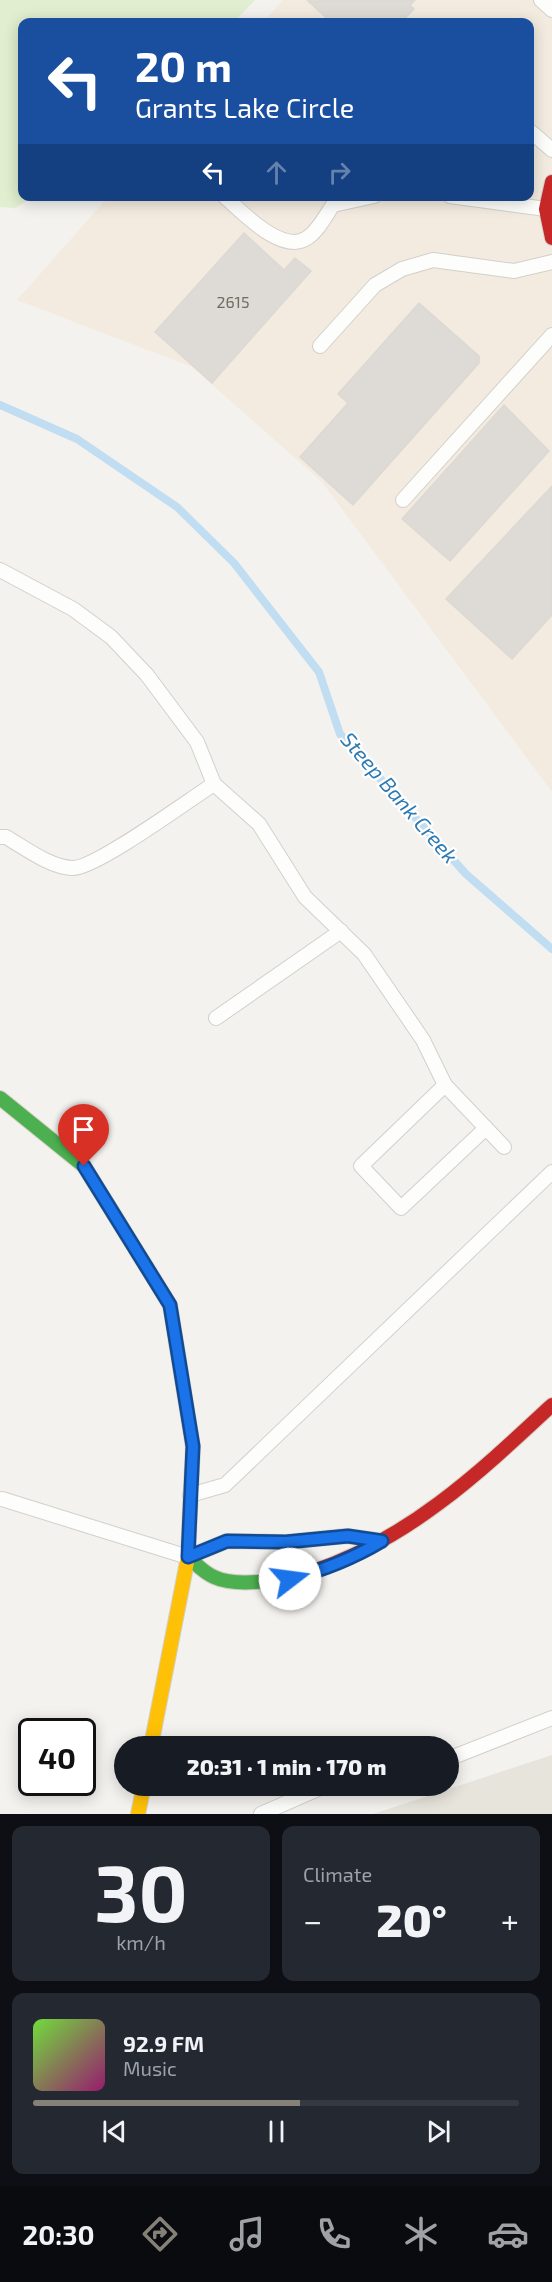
<!DOCTYPE html>
<meta charset="utf-8">
<style>
body{margin:0;font-family:"Exo 2",sans-serif;background:#242831;color:#f1f3f6;height:100vh;display:flex;flex-direction:column;font-size:22px;white-space:nowrap}
*{box-sizing:border-box;margin:0}
p{font-size:20px;color:#9ea1a6}
.icon{flex:none;width:33px;height:33px;fill:none;stroke:currentColor;stroke-width:2;stroke-linecap:round;stroke-linejoin:round}
.map{position:relative;height:1814px;overflow:hidden}
.drawer{display:flex;flex-direction:column;gap:12px;padding:12px;background:#0d0f14;flex:1}
.drawer>*{flex:none}
.banner{position:absolute;left:18px;top:18px;width:516px;height:183px;border-radius:12px;box-shadow:0 3px 15px #0003;background:#1a4fa0;color:#fff;overflow:hidden}
.speed{position:absolute;left:18px;top:1718px;display:flex;gap:12px;font-size:30px;font-weight:700;text-align:center}
.speed>*{display:grid;place-content:center;width:78px;height:78px;border-radius:50%;background:#171b24;box-shadow:0 3px 15px #0003;line-height:1}
.speed .limit{border:3px solid #111;border-radius:9px;background:#fff;color:#111}
.pin{position:absolute;display:grid;place-items:center;width:51px;height:51px;color:#fff;margin:-62px -26px;border-radius:50% 50% 50% 0;rotate:-45deg;box-shadow:0 0 6px #0007}
.pin .icon{rotate:45deg}
.me{position:absolute;width:66px;margin:-33px;rotate:75deg;stroke-linejoin:round;filter:drop-shadow(0 0 4px #0008)}
.turn{display:flex;align-items:center;gap:21px;height:126px;padding:0 18px;font-size:27px}
.turn .icon{width:78px;height:78px;stroke-width:2.5}
.turn b{display:block;font-size:42px;line-height:51px}
.lanes{display:flex;align-items:center;height:57px;padding:0 18px;background:#0003;justify-content:center;gap:30px;direction:ltr}
.lanes .off{opacity:.35}
.big{font-size:45px;font-weight:800;line-height:1.1}
.drawer .card{flex:1;display:flex;flex-direction:column;justify-content:center;gap:9px;min-width:0;padding:0 21px;border-radius:12px;background:#242831}
.drawer .dial{align-items:center;gap:0}
.dial b{font-size:78px;line-height:1}
.song{display:flex;align-items:center;gap:18px}
.cover{width:72px;height:72px;border-radius:9px;background:linear-gradient(135deg,hsl(100 70% 55%),hsl(320 70% 35%))}
.played{height:6px;border-radius:3px;background:linear-gradient(90deg,#868178 55%,#363941 55%)}
.keys{display:flex;justify-content:space-around;direction:ltr}
.heat{display:flex;justify-content:space-between;align-items:center;font-size:33px;direction:ltr}
.drawer .tiles{flex:1;display:grid;gap:12px;grid-template-columns:1fr 1fr}
.card:last-child{grid-column:span 2}
.trip{position:absolute;left:114px;top:1736px;width:345px;height:60px;border-radius:30px;background:#171b24;box-shadow:0 3px 15px #0003;font-weight:800;line-height:60px;text-align:center}
.tab-bar{display:flex;height:96px;justify-content:space-around;align-items:center;background:#090b0e;color:#9ea1a6}
.tab-bar .icon{width:42px;height:42px}
.tab-bar .selected{color:#868178}
.tab-bar b{font-size:27px;color:#f1f3f6}
.map>svg:first-child{display:block}
</style>
<div class="map">
<svg width="552" height="1814" viewBox="0 0 552 1814">
<rect width="100%" height="100%" fill="#f4f2ee"/>
<polygon fill="#e7e4dc" points="552,1755 552,1814 373,1814"/>
<polygon fill="#f3ebdf" points="283,0 552,0 552,792 322,482 192,367 17,300 108,197 530,196 530,22 263,22"/>
<polygon fill="#e1eecf" points="0,0 255,0 234,22 22,22 22,196 33,197 15,208 0,207"/>
<g fill="none" stroke-linecap="round" stroke-linejoin="round">
<polyline stroke="#c0ddf1" stroke-width="8" points="0,405 77,439 177,507 234,563 319,672 340,734 466,874 552,949"/>
</g>
<g fill="#dedbd6" stroke="#dcd9d4" stroke-width="1.5">
<polygon points="415,0 410,5 414,9 401,22 331,22 308,1"/>
<polygon points="244,233 284,270 295,258 311,271 212,383 155,332"/>
<polygon points="419,303 479,356 479,363 353,505 300,457 348,403 338,394"/>
<polygon points="504,405 549,451 450,561 402,519"/>
<polygon points="552,486 552,615 512,659 446,599"/>
</g>
<g fill="none" stroke-linecap="round" stroke-linejoin="round">
<g stroke="#d2d0cb" stroke-width="16">
<g id="lane">
<polyline points="541,0 552,10"/>
<polyline points="530,131 552,150"/>
<path d="M224,196c18,16 58,59 83,42 11,-7 19,-23 26,-33l41,-9"/>
<polyline points="450,196 546,209"/>
<polyline points="320,346 375,285 402,269 433,260 514,271 552,262"/>
<polyline points="403,500 552,335"/>
<polyline points="0,570 73,609 111,637 147,675 197,742 214,784 259,824 305,897 364,954 423,1040 445,1085 504,1147"/>
<path d="M0,837h6c19,11 44,30 66,31 22,2 118,-69 142,-84"/>
<polyline points="216,1018 341,931"/>
<polyline points="445,1085 361,1166 401,1208 486,1128"/>
<polyline points="190,1495 225,1485 552,1172"/>
<polyline points="2,1499 188,1557"/>
<polyline points="448,1759 552,1718"/>
<polyline points="261,1814 327,1785"/>
</g>
</g>
<g stroke="#d3cfc5" stroke-width="16">
<g id="fast">
<polyline points="0,1098 84,1166 170,1305 193,1447 191,1487"/>
<path d="M311,1572c-23,8 -74,16 -97,5 -10,-4 -18,-13 -26,-20l39,-16 59,1 61,-6 35,5"/>
</g>
</g>
<g stroke="#d3cfc5" stroke-width="16">
<g id="slow">
<polyline points="151,1746 188,1557 191,1487"/>
<polyline points="138,1814 144,1785"/>
</g>
</g>
<g stroke="#d3cfc5" stroke-width="16">
<g id="jam">
<polyline points="552,182 546,209 552,238"/>
<path d="M311,1572c97,-32 168,-99 241,-167"/>
</g>
</g>
<use href="#lane" stroke="#fdfdfc" stroke-width="14"/>
<use href="#fast" stroke="#4caf50" stroke-width="14"/>
<use href="#slow" stroke="#ffc107" stroke-width="14"/>
<use href="#jam" stroke="#c62828" stroke-width="14"/>
</g>
<g fill="none" stroke-linecap="round" stroke-linejoin="round">
<g stroke="#114b97" stroke-width="15">
<path id="route" d="M84,1166l86,139 23,141 -5,111 39,-16 59,1 62,-6 34,5c-30,18 -58,29 -92,38"/>
</g>
<use href="#route" stroke="#1a73e8" stroke-width="10"/>
</g>
<g text-anchor="middle" stroke-width="4.5" stroke-linejoin="round" paint-order="stroke">
<g font-size="16" fill="#706a61">
<text x="233" y="308">2615</text>
</g>
<g font-size="21" font-style="italic" fill="#2e7ab2" stroke="#fff">
<text transform="translate(399 798) rotate(49)" y="7">Steep Bank Creek</text>
</g>
</g>
</svg>
<div class="speed"><div class="limit">40</div></div>
<div class="pin" style="left:84px;top:1166px;background:#d93025"><svg class="icon" aria-label="arrive" viewBox="0 0 24 24"><path d="M6 21V4h12l-3 4 3 4H6"/></svg></div>
<svg class="me" style="left:290px;top:1579px" viewBox="-20 -20 40 40"><circle r="19" fill="#fff"/><path d="M0-13L10 11 0 6-10 11z" fill="#1a73e8"/></svg>
<div class="trip">20:31 · 1 min · 170 m</div>
<div class="banner">
<div class="turn"><svg class="icon" aria-label="left" viewBox="0 0 24 24"><path d="M17 20v-9H6M10 6l-5 5 5 5"/></svg><div><b>20 m</b>Grants Lake Circle</div></div>
<div class="lanes"><svg class="icon" aria-label="left" viewBox="0 0 24 24"><path d="M17 20v-9H6M10 6l-5 5 5 5"/></svg><svg class="icon off" aria-label="ahead" viewBox="0 0 24 24"><path d="M12 20V5M6 11l6-6 6 6"/></svg><svg class="icon off" aria-label="right" viewBox="0 0 24 24"><path d="M7 20v-9h11M14 6l5 5-5 5"/></svg></div>
</div>
</div>
<section class="drawer">
<div class="tiles">
<div class="card dial"><b>30</b><p>km/h</p></div>
<div class="card"><p>Climate</p>
<div class="heat"><a>−</a><b class="big">20°</b><a>+</a></div>
</div>
<div class="card">
<div class="song"><i class="cover"></i><div><b>92.9 FM</b><p>Music</p></div></div>
<div class="played"></div>
<div class="keys"><svg class="icon" aria-label="previous" viewBox="0 0 24 24"><path d="M18 5L8 12l10 7zM5 5v14"/></svg><svg class="icon" aria-label="pause" viewBox="0 0 24 24"><path d="M8 5v14M16 5v14"/></svg><svg class="icon" aria-label="next" viewBox="0 0 24 24"><path d="M6 5l10 7-10 7zM19 5v14"/></svg></div>
</div>
</div>
</section>
<nav class="tab-bar">
<b>20:30</b>
<svg class="icon selected" aria-label="directions" viewBox="0 0 24 24"><path d="M12 3l9 9-9 9-9-9zM9 14v-3h6M13 9l2 2-2 2"/></svg>
<svg class="icon" aria-label="music" viewBox="0 0 24 24"><path d="M9 18V5l10-2v13"/><circle cx="6" cy="18" r="3"/><circle cx="16" cy="16" r="3"/></svg>
<svg class="icon" aria-label="phone" viewBox="0 0 24 24"><path d="M5 4h4l2 5-3 2q2 4 5 5l2-3 5 2v4C11 20 4 13 5 4z"/></svg>
<svg class="icon" aria-label="climate" viewBox="0 0 24 24"><path d="M12 3v18M4 7l16 10M4 17L20 7"/></svg>
<svg class="icon" aria-label="car" viewBox="0 0 24 24"><path d="M5 17H2v-5l4-1 3-4h7l3 4 3 1v5h-3M9 17h6M6 11h13"/><circle cx="7" cy="17" r="2"/><circle cx="17" cy="17" r="2"/></svg>
</nav>
